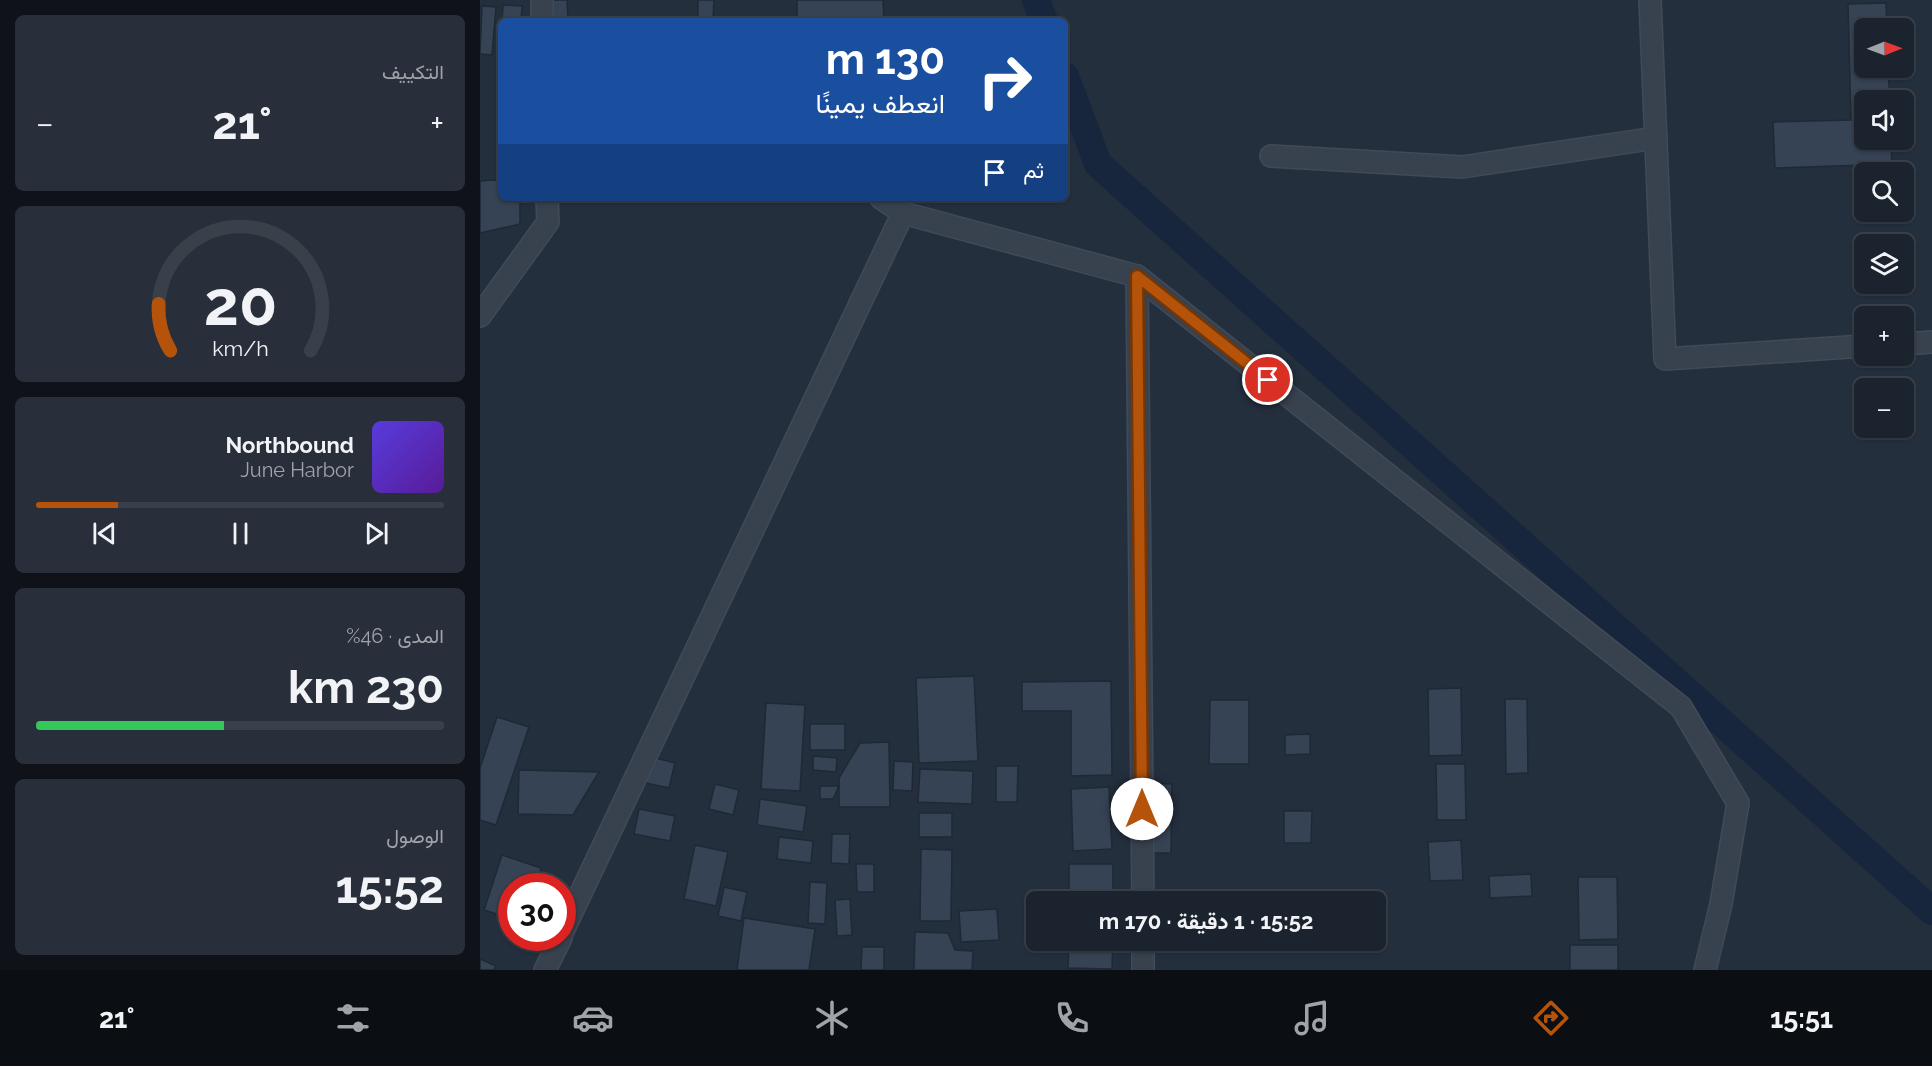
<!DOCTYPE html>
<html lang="ar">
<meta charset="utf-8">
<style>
body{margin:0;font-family:Raleway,Vazirmatn,sans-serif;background:#282f3a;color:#f1f3f6;direction:rtl;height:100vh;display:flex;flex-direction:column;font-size:22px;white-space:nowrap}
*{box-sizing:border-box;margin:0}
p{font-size:20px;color:#a0a4aa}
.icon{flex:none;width:33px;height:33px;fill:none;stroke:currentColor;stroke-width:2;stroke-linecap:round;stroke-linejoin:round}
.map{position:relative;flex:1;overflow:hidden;direction:ltr}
.sheet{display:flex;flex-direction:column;gap:15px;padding:15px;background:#0f1319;width:480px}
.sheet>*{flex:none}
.banner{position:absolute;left:18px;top:18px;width:570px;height:183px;border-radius:9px;box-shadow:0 2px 4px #0004,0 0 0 2px #39404a;direction:rtl;background:#1a4fa0;color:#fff;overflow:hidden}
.needle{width:39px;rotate:89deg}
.tools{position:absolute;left:1374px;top:18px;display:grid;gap:12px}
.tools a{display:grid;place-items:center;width:60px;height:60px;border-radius:9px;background:#1b232e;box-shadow:0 2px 4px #0004,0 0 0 2px #39404a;font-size:30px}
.speed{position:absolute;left:18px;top:873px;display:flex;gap:12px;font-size:30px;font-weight:700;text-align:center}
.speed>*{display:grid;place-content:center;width:78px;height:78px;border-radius:50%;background:#1b232e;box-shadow:0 2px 4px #0004,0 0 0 2px #39404a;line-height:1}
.speed .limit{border:9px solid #d22;background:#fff;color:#111}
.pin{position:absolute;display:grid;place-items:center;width:51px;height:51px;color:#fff;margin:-26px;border:3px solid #fff;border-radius:50%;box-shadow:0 2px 6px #0007}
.me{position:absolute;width:66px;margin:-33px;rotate:0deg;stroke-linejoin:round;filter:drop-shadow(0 0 4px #0008)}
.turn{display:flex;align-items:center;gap:21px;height:126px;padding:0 24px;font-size:27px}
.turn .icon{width:78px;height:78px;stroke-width:2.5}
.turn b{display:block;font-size:42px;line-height:51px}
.then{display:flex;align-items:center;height:57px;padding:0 24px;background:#0003;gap:12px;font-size:22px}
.big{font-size:45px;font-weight:700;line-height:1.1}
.sheet .card{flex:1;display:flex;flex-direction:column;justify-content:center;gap:9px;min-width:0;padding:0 21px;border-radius:9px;background:#282f3a}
.sheet .dial{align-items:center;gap:0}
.dial svg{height:156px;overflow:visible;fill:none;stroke:#39404a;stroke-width:7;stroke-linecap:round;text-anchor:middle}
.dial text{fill:#f1f3f6;stroke:none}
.song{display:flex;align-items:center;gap:18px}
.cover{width:72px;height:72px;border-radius:9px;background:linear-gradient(135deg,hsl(250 70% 55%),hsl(270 70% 35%))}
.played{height:6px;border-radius:3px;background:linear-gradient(90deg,#b45309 20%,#39404a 20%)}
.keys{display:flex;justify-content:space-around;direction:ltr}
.heat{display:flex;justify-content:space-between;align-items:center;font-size:33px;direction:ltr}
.charge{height:9px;border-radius:4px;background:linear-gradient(90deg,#34c759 46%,#39404a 0)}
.trip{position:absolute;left:546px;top:891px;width:360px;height:60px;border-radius:9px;background:#1b232e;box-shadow:0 2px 4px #0004,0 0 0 2px #39404a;font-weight:700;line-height:60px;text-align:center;direction:rtl}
.dock{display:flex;height:96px;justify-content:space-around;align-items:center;background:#0b0e12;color:#a0a4aa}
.dock .icon{width:42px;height:42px}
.dock .selected{color:#b45309}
.dock b{font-size:27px;color:#f1f3f6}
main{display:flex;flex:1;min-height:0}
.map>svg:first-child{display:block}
</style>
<main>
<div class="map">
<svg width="1452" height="970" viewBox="0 0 1452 970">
<rect width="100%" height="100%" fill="#242f3e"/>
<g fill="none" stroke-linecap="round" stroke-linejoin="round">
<g stroke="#17263c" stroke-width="28">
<polyline points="556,0 564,21"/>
<polyline points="585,76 618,164 1452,911"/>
</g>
</g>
<g fill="#364354" stroke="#1f2835" stroke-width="1.5">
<polygon points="65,0 87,0 88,21 66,21"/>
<polygon points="218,0 234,0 233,21 218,21"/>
<polygon points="317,0 403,0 404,21 317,21"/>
<polygon points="1406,3 1407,28 1384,28 1384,68 1408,68 1410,100 1384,100 1384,140 1411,140 1412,164 1295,168 1293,122 1371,120 1368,4"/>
<polygon points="23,5 42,6 41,21 22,21"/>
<polygon points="2,6 16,7 12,55 0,54"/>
<polygon points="13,180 21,181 21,198 40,198 40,224 0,233 0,181"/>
<polygon points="494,676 498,761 439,763 436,678"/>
<polygon points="631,681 632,775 591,776 591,711 542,711 542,682"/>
<polygon points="981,688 982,755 949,756 948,689"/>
<polygon points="1025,699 1047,699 1048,773 1026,774"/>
<polygon points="730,700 769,700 769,764 729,764"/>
<polygon points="286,703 325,705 320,791 281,789"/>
<polygon points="17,717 49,727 16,825 0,820 0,768"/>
<rect x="330" y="724" width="35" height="26"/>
<polygon points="830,734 830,754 805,755 805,735"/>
<polygon points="409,742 410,807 359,807 359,778 380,743"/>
<polygon points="333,756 357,758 356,772 333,770"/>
<polygon points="172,757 195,763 189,788 166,783"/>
<polygon points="414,761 433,762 432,791 413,790"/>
<polygon points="956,764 985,764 986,820 957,820"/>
<polygon points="516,766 538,766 537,802 516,802"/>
<polygon points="440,769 493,771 492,804 438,802"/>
<polygon points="39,770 119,772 93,815 38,814"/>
<polygon points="668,783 692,784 691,853 667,853"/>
<polygon points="235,784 259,790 253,815 229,809"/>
<polygon points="340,786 359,786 353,799 340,799"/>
<polygon points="629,787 632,849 593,851 591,789"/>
<polygon points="280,799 327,806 323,832 277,825"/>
<polygon points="159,809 195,816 190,841 154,834"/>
<polygon points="804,811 832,811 831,843 804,843"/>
<rect x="439" y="813" width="33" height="24"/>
<polygon points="352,834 370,834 369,864 351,863"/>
<polygon points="299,837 333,841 331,863 297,859"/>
<polygon points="981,840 983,880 950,881 948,842"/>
<polygon points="215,845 248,852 236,906 204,899"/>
<polygon points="441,849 472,850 471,921 440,921"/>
<polygon points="22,855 61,868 56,886 32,886 32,919 4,910"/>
<polygon points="376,864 394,864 394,892 377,892"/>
<rect x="589" y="864" width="44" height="38"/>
<polygon points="1051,874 1052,896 1010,898 1009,876"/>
<polygon points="1098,877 1137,877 1138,939 1099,940"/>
<polygon points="330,882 347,883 345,924 328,923"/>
<polygon points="244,887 267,892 261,921 238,916"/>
<polygon points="370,899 372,935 357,936 355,900"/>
<polygon points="517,909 519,940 481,942 479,911"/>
<polygon points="264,918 335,929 329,970 257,970"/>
<polygon points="435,932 468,933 475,950 493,951 492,970 434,970"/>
<polygon points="589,940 633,940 632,969 588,968"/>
<rect x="1090" y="945" width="48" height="25"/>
<polygon points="382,947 404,947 404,970 381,970"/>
<polygon points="0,959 16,966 14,970 0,970"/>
</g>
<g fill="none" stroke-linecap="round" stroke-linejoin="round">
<g stroke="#414a57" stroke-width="24">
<g id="minor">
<polyline points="62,0 62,21"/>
<polyline points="1170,0 1185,359 1384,346"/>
<polyline points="791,156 982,167 1176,138"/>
<polyline points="401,198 423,213 657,276 1201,707 1258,803 1241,904 1225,970"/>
<polyline points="657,276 663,902"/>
<polyline points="0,316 68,222 67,198"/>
<polyline points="1424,344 1452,342"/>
<polyline points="82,933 423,213"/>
<polyline points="663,940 663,970"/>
<polyline points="65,970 81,938"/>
</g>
</g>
<use href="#minor" stroke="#38414e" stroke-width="21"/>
</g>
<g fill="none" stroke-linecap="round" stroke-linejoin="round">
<g stroke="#753606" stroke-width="15">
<polyline id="route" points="662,809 657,276 788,380"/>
</g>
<use href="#route" stroke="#b45309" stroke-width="10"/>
</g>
</svg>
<div class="tools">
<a><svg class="needle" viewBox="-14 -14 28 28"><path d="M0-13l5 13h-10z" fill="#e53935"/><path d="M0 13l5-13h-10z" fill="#a0a4aa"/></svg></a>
<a><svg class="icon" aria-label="sound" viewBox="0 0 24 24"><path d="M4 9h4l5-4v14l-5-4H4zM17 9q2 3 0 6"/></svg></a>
<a><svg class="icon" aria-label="search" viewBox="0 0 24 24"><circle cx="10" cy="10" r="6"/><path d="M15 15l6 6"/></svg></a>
<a><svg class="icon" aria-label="layers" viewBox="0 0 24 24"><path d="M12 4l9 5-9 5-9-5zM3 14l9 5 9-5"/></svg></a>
<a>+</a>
<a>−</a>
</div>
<div class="speed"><div class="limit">30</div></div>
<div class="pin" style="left:788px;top:380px;background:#d93025"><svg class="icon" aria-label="arrive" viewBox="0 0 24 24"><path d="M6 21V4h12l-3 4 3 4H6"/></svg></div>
<svg class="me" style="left:662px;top:809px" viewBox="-20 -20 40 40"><circle r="19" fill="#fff"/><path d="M0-13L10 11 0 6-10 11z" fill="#b45309"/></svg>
<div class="trip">15:52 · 1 دقيقة · 170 m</div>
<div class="banner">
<div class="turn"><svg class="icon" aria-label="right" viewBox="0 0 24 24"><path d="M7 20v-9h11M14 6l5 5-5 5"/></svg><div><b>130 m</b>انعطف يمينًا</div></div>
<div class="then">ثم<svg class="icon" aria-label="arrive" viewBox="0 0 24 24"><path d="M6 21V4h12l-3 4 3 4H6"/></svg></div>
</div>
</div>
<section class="sheet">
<div class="card"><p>التكييف</p>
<div class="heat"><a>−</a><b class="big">21°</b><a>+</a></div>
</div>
<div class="card dial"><svg viewBox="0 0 100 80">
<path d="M14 69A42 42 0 1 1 86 69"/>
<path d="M14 69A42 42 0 0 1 8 45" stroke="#b45309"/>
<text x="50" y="56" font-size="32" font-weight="700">20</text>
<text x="50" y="72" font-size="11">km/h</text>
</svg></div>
<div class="card">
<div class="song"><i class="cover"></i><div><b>Northbound</b><p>June Harbor</p></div></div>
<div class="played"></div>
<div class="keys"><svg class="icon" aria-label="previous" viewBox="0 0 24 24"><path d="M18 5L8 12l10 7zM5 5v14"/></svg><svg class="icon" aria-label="pause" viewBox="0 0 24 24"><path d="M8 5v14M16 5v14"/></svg><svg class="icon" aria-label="next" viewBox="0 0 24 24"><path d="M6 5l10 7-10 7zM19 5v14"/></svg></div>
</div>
<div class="card"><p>المدى · 46%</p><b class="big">230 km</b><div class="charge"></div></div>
<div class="card"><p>الوصول</p><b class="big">15:52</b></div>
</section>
</main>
<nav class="dock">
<b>15:51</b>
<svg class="icon selected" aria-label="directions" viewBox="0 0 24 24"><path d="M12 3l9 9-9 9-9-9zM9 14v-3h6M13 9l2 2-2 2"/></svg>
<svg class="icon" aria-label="music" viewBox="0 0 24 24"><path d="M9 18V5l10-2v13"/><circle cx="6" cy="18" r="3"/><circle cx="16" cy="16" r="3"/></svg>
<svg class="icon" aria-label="phone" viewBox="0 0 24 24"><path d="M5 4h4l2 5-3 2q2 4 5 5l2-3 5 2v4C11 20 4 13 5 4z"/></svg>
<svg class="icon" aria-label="climate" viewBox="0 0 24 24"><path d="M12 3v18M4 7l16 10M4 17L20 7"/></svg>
<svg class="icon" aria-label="car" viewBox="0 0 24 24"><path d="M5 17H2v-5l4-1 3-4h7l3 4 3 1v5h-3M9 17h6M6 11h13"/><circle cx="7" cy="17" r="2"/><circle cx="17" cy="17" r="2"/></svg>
<svg class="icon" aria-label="filters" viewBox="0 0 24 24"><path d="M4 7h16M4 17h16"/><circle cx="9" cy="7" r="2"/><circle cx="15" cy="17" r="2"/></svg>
<b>21°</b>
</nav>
